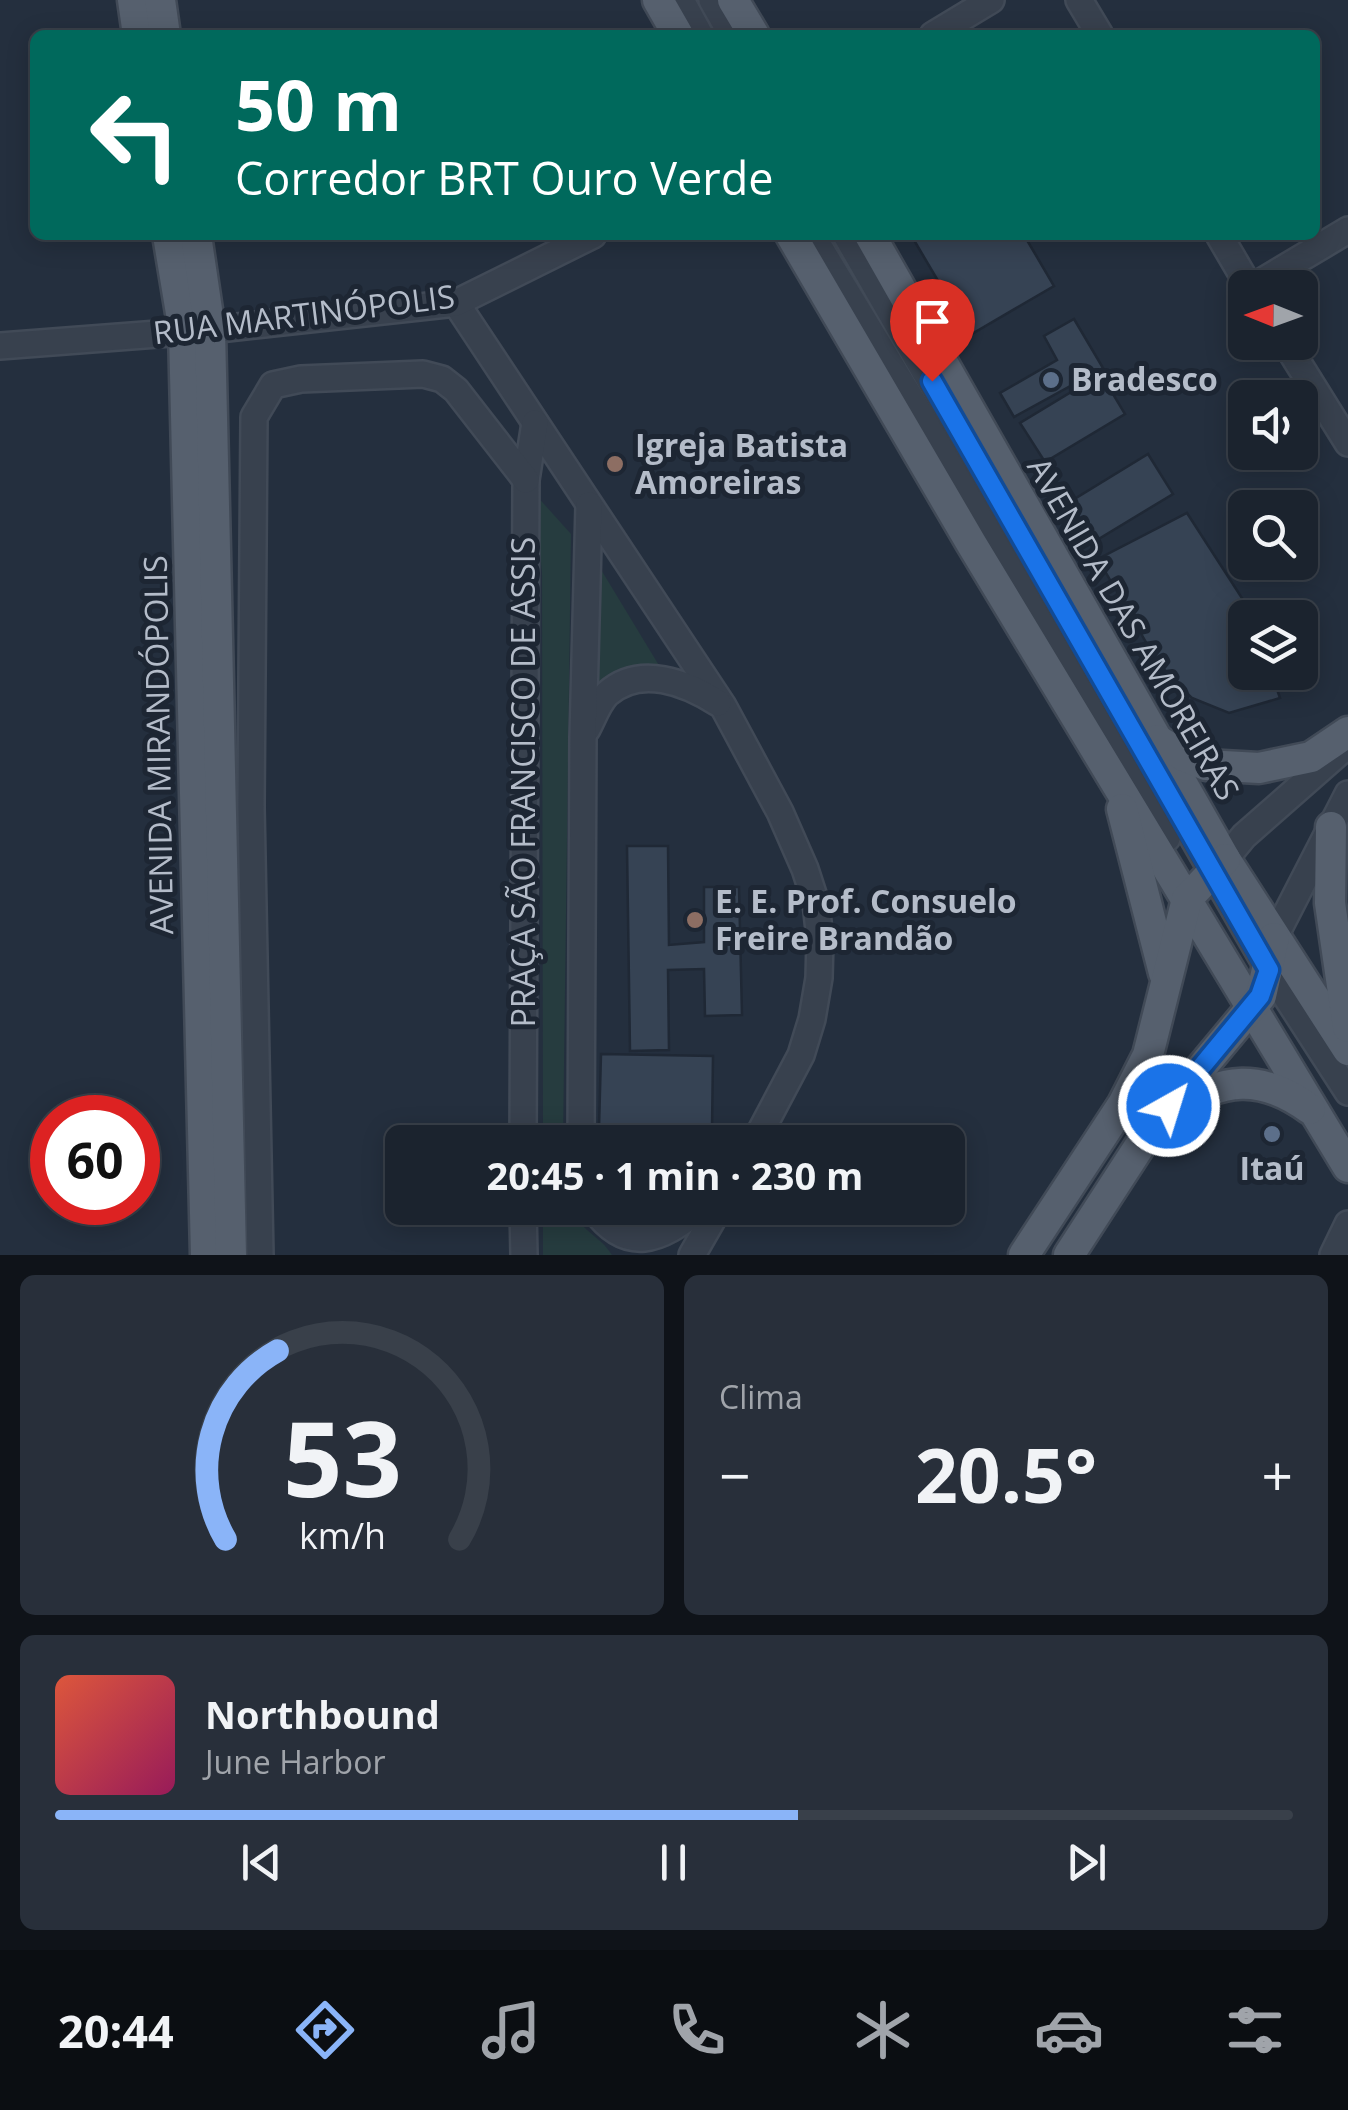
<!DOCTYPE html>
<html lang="pt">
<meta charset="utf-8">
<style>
body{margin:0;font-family:"Open Sans",sans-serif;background:#282f3a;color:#f1f3f6;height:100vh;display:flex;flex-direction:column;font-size:38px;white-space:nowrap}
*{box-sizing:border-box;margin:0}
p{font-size:32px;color:#a0a4aa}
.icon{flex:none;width:55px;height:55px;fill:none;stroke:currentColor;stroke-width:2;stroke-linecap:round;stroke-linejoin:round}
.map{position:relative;height:1255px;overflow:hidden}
.side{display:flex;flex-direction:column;gap:20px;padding:20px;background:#0f1319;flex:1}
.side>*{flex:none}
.guide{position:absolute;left:30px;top:30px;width:1290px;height:210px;border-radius:15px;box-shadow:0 5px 25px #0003,0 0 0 2px #39404a;background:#00695c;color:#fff;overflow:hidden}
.needle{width:65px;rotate:271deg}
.buttons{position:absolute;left:1228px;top:270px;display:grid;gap:20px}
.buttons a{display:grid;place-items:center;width:90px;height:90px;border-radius:15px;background:#1b232e;box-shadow:0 5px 25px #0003,0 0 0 2px #39404a;font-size:50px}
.speed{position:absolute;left:30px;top:1095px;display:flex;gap:20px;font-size:50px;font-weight:700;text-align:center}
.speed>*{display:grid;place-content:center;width:130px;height:130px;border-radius:50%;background:#1b232e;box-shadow:0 5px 25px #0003,0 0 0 2px #39404a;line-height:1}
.speed .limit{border:15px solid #d22;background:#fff;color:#111}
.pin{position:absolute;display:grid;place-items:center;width:85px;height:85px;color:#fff;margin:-102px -42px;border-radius:50% 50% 50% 0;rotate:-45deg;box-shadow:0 0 10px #0007}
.pin .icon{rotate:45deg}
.me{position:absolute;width:110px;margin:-55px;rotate:39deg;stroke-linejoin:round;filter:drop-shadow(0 0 8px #0008)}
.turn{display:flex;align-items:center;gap:35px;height:210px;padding:0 40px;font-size:45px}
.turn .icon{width:130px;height:130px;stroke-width:2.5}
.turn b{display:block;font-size:70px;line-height:85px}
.big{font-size:75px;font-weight:700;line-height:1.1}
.side .widget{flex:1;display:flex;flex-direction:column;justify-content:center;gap:15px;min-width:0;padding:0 35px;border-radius:15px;background:#282f3a}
.side .dial{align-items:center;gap:0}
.dial svg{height:260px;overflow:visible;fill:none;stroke:#39404a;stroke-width:7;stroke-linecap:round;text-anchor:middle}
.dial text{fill:#f1f3f6;stroke:none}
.song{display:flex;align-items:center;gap:30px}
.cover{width:120px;height:120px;border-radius:15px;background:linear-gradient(135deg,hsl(10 70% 55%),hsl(330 70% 35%))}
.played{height:10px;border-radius:5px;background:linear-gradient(90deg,#8ab4f8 60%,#39404a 60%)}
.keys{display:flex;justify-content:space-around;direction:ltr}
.heat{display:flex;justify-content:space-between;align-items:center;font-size:55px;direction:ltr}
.side .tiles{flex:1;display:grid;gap:20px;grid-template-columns:1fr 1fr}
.widget:last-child{grid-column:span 2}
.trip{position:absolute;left:385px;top:1125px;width:580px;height:100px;border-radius:15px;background:#1b232e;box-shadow:0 5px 25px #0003,0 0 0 2px #39404a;font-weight:700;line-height:100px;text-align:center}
.tabs{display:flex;height:160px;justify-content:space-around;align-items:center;background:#0b0e12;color:#a0a4aa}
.tabs .icon{width:70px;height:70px}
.tabs .active{color:#8ab4f8}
.tabs b{font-size:45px;color:#f1f3f6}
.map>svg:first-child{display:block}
</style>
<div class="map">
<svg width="1348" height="1255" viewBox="0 0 1348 1255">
<rect width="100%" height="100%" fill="#242f3e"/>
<g fill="#263c3f">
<polygon points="535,494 571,534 563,1142 543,1142 542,573"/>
<path d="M594,558l69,114c-31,-2 -52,-6 -69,24z"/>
<path d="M543,1208h29c6,22 28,27 40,47h-69z"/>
</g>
<g fill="#364354" stroke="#1f2835" stroke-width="2.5">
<polygon points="820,235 837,235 903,347 891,355"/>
<polygon points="911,235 1024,235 1054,286 970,335"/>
<polygon points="1074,319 1103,368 1014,417 1000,393 1057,360 1044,336"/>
<polygon points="1101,374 1125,414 1045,462 1020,423"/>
<polygon points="1148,454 1173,494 1092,543 1068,503"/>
<polygon points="1187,513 1249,609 1252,618 1245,618 1245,672 1271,672 1280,698 1229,713 1192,698 1158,663 1098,559"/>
<polygon points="627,846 668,846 669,945 704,942 704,887 739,887 742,1015 705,1016 704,969 668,970 669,1050 630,1051"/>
<polygon points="601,1054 713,1056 712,1129 599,1128"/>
</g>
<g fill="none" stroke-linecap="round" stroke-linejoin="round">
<g stroke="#414a57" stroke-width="30">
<g id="minor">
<polyline points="681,0 700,35"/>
<polyline points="712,0 732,35"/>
<polyline points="1079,0 1100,35"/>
<polyline points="933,35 991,0"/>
<polyline points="812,235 947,458 1167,838"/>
<polyline points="846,235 1269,970 1348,1092"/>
<polyline points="1219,235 1250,288"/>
<polyline points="1251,288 1348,230"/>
<polyline points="456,303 723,706 780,812 805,869 816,903 820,940 819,978 812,1019 801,1055 755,1142"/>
<polyline points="1285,342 1348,443"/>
<polyline points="0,346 210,330 456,303 593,235"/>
<path d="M587,729c6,-11 11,-26 20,-35 33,-30 80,-11 111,9"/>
<polyline points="1225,859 1244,836 1344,748"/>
<polyline points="1274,938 1348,794"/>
<polyline points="523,1142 526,480 535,423"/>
<polyline points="581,1142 583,737 589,505"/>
<polyline points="523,1208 524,1255"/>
<path d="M593,1208c34,47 67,33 107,0"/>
<polyline points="260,1255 251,807 254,417 273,385 301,379 423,374 442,379 456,390 526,480"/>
<polyline points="692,1255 719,1208"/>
<polyline points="1333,1255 1348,1224"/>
</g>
</g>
<g stroke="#414a57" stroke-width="35">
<g id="major">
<polyline points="133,0 138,35"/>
<polyline points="160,0 165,35"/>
<polyline points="658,0 678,35"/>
<polyline points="733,0 754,35"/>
<polyline points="168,235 184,331 206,1255"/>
<polyline points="196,235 210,330 231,1255"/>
<polyline points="791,235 971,543 1348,1167"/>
<polyline points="870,235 1225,859 1348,1050"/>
<polyline points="1157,740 1184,756 1206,765 1259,768 1311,757 1348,732"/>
<polyline points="1122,809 1164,973"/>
<polyline points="1331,827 1330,903 1348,1027"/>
<path d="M1175,1111c46,-35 87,-37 135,-2"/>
<polyline points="1024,1255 1123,1104 1148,1055 1187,899 1225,859"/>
<polyline points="1069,1255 1152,1127 1261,996 1274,938"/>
</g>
</g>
<use href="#minor" stroke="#38414e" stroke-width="25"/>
<use href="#major" stroke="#56606e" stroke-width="30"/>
</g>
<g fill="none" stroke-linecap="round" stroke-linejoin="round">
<g stroke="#114b97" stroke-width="25">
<polyline id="route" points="932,381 1269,970 1260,996 1169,1106"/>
</g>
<use href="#route" stroke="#1a73e8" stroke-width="18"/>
</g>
<g fill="#5c6f8a" stroke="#1d2633" stroke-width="4">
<circle cx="1051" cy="380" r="10"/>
<circle cx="1272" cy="1134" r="10"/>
</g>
<g fill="#8d6e63" stroke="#1d2633" stroke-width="4">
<circle cx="615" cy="464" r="10"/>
<circle cx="695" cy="920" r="10"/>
</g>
<g text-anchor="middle" stroke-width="10" stroke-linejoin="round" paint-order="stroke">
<g font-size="32" fill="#b4bcc9" stroke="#1d2633">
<text transform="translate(304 315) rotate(-7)" y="11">RUA MARTINÓPOLIS</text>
<text transform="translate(1133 629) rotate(60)" y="11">AVENIDA DAS AMOREIRAS</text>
<text transform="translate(159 745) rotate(-91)" y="11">AVENIDA MIRANDÓPOLIS</text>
<text transform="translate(524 782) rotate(-90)" y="11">PRAÇA SÃO FRANCISCO DE ASSIS</text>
</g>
<g font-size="32" font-weight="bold" fill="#b4bcc9" stroke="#1d2633" text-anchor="start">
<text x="1071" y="391">Bradesco</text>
<text x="635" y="457">Igreja Batista<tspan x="635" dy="37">Amoreiras</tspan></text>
<text x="715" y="913">E. E. Prof. Consuelo<tspan x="715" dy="37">Freire Brandão</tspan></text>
<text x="1272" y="1180" text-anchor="middle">Itaú</text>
</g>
</g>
</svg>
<div class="buttons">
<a><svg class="needle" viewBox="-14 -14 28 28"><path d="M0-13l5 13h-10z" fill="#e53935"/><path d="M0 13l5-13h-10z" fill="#a0a4aa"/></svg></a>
<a><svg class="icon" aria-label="sound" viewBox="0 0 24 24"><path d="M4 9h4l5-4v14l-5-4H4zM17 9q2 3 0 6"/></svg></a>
<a><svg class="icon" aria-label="search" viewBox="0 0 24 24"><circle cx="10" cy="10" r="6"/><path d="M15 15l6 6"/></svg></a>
<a><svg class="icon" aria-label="layers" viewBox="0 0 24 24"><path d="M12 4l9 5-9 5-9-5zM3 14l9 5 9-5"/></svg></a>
</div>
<div class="speed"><div class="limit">60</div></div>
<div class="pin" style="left:932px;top:381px;background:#d93025"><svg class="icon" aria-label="arrive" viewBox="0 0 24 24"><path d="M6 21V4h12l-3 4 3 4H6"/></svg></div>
<svg class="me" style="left:1169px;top:1106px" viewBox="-20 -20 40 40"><circle r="17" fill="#1a73e8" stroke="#fff" stroke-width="3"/><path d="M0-11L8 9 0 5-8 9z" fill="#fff"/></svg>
<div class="trip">20:45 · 1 min · 230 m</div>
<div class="guide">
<div class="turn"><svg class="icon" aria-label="left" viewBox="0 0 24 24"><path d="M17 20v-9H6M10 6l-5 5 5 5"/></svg><div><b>50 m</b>Corredor BRT Ouro Verde</div></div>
</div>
</div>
<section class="side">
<div class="tiles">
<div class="widget dial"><svg viewBox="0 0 100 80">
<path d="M14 69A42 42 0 1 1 86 69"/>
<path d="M14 69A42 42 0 0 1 30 11" stroke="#8ab4f8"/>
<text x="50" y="56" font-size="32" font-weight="700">53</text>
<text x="50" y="72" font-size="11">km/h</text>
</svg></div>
<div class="widget"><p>Clima</p>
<div class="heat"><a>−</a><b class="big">20.5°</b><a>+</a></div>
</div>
<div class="widget">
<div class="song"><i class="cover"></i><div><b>Northbound</b><p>June Harbor</p></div></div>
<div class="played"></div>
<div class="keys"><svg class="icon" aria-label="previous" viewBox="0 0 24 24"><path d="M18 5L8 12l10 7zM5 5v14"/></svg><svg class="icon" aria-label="pause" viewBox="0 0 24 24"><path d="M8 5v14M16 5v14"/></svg><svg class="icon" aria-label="next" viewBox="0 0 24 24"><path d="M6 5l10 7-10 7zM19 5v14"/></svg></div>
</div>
</div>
</section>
<nav class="tabs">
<b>20:44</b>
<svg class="icon active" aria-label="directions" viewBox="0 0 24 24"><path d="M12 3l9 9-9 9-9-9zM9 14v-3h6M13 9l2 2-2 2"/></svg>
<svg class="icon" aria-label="music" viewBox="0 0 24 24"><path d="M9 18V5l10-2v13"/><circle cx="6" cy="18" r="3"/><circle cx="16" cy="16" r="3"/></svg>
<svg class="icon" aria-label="phone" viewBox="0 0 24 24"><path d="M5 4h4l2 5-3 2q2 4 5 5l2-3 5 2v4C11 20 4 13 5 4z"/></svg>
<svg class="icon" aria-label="climate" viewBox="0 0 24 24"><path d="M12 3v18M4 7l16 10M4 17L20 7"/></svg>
<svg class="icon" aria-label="car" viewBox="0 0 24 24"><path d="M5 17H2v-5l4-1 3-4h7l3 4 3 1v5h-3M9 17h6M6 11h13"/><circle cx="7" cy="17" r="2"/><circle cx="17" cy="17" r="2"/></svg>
<svg class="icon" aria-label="filters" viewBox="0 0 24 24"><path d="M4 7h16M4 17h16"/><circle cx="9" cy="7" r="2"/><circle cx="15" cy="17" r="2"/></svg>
</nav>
